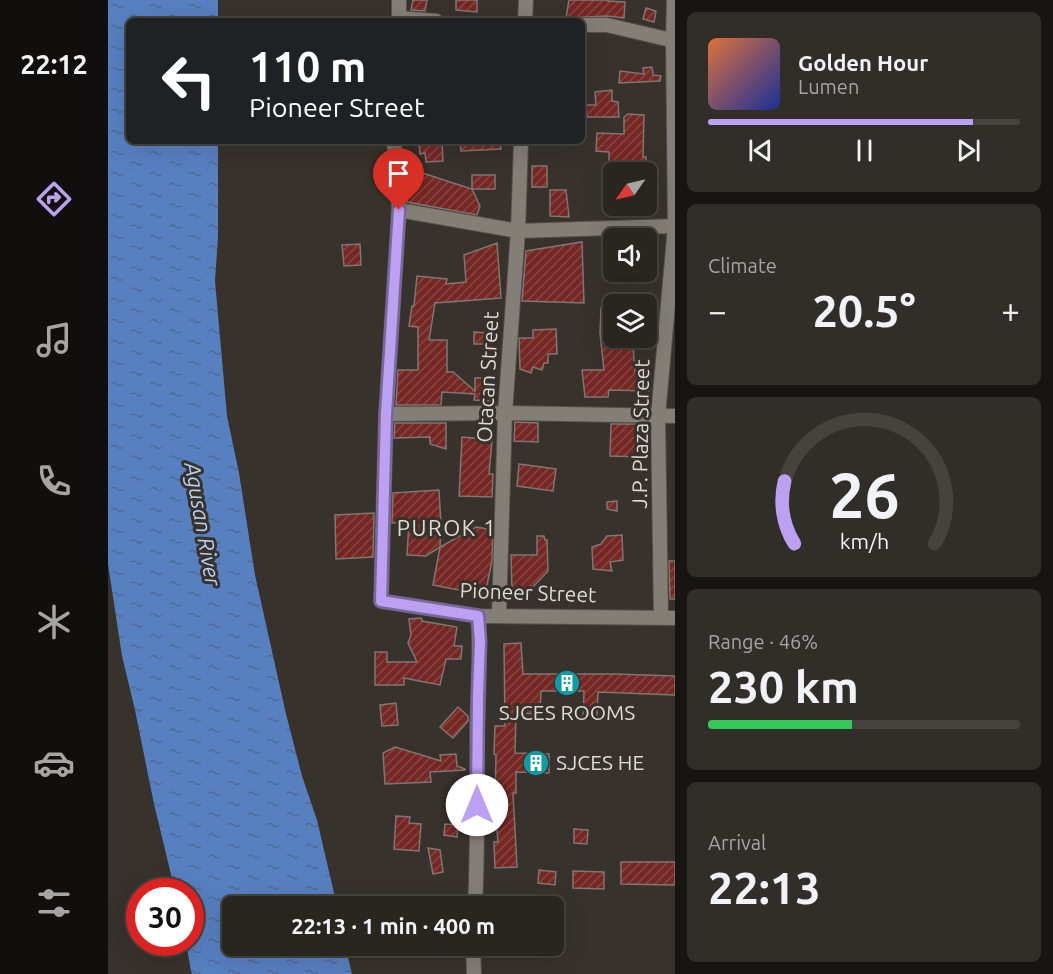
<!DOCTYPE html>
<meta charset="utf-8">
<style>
body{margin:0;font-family:Ubuntu,sans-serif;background:#312e29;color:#f1f3f6;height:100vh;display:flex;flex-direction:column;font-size:22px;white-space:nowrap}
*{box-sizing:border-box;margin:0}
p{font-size:20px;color:#a5a5a5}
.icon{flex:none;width:33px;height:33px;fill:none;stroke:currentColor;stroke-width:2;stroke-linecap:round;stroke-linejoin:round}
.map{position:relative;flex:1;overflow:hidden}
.drawer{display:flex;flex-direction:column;gap:12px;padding:12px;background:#171512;width:378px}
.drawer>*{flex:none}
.top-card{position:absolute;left:18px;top:18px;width:459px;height:126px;border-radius:9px;box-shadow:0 6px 24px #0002,0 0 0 2px #45433e;background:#202124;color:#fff;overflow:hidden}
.needle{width:39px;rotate:236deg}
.buttons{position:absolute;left:495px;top:162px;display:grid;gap:12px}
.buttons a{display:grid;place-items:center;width:54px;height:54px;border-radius:9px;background:#292620;box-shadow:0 6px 24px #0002,0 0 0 2px #45433e;font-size:30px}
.speed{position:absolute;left:18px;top:878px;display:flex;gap:12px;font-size:30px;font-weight:700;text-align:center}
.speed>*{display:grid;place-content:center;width:78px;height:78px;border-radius:50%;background:#292620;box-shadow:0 6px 24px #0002,0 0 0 2px #45433e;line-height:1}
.speed .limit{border:9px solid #d22;background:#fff;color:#111}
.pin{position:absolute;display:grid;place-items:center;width:51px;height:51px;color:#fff;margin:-62px -26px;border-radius:50% 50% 50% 0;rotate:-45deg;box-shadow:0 0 6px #0007}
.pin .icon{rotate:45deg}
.me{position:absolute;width:66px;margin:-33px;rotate:0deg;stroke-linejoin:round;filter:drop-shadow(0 0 4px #0008)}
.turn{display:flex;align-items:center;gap:21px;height:126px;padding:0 24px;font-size:27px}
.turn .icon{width:78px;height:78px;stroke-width:2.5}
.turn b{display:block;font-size:42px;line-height:51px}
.big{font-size:45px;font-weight:600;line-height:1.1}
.drawer .tile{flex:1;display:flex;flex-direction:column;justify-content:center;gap:9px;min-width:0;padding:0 21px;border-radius:9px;background:#312e29}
.drawer .dial{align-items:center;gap:0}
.dial svg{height:156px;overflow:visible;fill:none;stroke:#45433e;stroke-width:7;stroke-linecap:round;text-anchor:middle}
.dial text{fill:#f1f3f6;stroke:none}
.song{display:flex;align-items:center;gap:18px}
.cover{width:72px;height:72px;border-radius:9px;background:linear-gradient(135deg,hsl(20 70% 55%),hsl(230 70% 35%))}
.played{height:6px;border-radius:3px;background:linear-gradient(90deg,#bca0f2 85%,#45433e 85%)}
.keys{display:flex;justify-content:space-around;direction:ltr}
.heat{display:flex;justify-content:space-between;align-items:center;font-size:33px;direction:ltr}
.charge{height:9px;border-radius:4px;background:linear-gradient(90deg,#34c759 46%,#45433e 0)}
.trip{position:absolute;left:114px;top:896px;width:342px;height:60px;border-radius:9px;background:#292620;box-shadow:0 6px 24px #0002,0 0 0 2px #45433e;font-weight:600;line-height:60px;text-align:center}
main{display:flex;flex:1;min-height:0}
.tabs{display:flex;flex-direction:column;width:108px;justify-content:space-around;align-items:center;background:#100f0d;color:#a5a5a5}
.tabs .icon{width:42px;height:42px}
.tabs .current{color:#bca0f2}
.tabs b{font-size:27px;color:#f1f3f6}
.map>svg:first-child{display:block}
</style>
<main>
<nav class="tabs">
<b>22:12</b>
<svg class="icon current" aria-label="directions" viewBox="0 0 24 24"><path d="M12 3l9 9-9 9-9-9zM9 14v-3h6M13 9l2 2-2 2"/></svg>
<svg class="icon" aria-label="music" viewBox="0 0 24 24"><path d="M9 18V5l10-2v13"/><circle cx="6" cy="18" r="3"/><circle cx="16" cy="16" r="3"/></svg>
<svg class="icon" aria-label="phone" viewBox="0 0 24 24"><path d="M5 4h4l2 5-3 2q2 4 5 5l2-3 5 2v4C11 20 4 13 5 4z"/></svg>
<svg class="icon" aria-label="climate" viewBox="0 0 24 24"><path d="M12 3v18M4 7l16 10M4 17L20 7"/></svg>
<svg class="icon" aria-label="car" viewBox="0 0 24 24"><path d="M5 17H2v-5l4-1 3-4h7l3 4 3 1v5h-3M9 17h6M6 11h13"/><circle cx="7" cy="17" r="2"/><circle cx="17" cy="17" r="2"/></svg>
<svg class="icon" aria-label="filters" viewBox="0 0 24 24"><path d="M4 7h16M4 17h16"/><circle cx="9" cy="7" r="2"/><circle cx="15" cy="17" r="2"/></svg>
</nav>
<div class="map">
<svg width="567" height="974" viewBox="0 0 567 974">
<defs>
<pattern id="water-ripples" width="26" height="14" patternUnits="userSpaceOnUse" patternTransform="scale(1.5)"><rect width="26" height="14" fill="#5780c1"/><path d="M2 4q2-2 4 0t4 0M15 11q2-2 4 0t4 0" fill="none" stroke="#506a94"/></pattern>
<pattern id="building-hatch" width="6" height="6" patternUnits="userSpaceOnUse" patternTransform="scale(1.5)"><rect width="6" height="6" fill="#752723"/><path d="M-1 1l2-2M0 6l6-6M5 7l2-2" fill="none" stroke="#884642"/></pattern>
</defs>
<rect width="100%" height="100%" fill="#37322b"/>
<polygon fill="url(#water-ripples)" points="0,0 110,0 110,21 21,21 21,141 110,141 110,237 107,281 119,416 131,473 147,575 178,714 194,776 209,820 229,906 124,906 124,945 237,945 244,974 84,974 83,971 78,942 82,942 82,891 67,891 46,804 27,710 14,656 0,564"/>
<g fill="url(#building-hatch)" stroke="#817674" stroke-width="1.5">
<polygon points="305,0 319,0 317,11 303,10"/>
<polygon points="348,0 369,0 369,12 348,10"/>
<polygon points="461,0 500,0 500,1 517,2 516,18 499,16 458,18"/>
<polygon points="538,8 548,11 546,22 535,19"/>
<polygon points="544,67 545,75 553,76 552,81 511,83 512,71 536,74 535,68"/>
<polygon points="504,90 504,101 510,102 511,117 479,117 478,105 488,105 487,92"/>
<polygon points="520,114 536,115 535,157 538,157 537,172 501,172 501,152 488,151 489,133 516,134 516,117"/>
<polygon points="311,141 334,141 335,161 318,162 317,153 312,154"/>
<polygon points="352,141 392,141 393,149 353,151"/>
<rect x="424" y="166" width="15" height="21"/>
<polygon points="299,168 364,189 372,206 369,215 299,202 298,182"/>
<rect x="364" y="175" width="23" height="14"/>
<polygon points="442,190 458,190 461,217 442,216"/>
<polygon points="474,242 476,303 414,301 418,251"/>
<polygon points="389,243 393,298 327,303 321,340 339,340 339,372 345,372 367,391 367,378 385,378 384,401 366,400 367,394 334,392 333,405 288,405 290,370 310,370 310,327 301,326 304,306 306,306 309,276 339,279 338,284 358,282 356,255"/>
<polygon points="252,244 253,265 236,266 234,245"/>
<polygon points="514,272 529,272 528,280 514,280"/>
<polygon points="493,308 506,308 506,347 525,346 527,372 541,372 541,391 501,390 500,397 477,397 474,370 496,370 492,333"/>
<polygon points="448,329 449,354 440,354 440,363 436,363 434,370 425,367 423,373 412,369 411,338 425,338 425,330"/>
<polygon points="366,332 381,333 381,344 366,344"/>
<polygon points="407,422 430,423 430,442 406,441"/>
<polygon points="287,423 338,423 338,449 322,444 322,437 286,438"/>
<polygon points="503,424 537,424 536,457 502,456"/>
<polygon points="354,437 384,440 381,474 385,474 384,497 351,496"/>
<polygon points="411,464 448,469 445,491 409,486"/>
<polygon points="331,490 333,525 332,547 318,556 299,555 301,522 284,523 285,493"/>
<polygon points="509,501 509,511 499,509 499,502"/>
<polygon points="266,513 265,557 228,559 227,515"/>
<polygon points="368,527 385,530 384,561 377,595 325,585 332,547"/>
<polygon points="514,535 515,560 502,562 504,571 485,569 484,547 493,544 499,536"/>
<polygon points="429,536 436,536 437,540 439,540 440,571 422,590 404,590 403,555 429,555"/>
<polygon points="561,561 567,561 567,599 562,599"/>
<polygon points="313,618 314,621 349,627 346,646 354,646 353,659 338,659 332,685 296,678 296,685 267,685 267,652 279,652 279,662 309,662 300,643 303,635 301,619"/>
<polygon points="413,643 415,674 506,674 567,676 567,695 490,692 489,716 475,716 476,691 433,691 432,714 408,713 407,753 441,754 441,773 408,772 408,793 405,793 409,867 387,868 386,842 390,842 387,804 388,755 386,754 387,726 397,726 396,644"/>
<polygon points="288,703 290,725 274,726 272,705"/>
<polygon points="350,707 360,716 360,721 345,738 332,727"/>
<polygon points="287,747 333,761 332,755 348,754 349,766 357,769 357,770 322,772 323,782 277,784 275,753"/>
<polygon points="288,816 302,817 301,823 313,824 311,851 286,849"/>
<polygon points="337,824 350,825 349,837 336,835"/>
<polygon points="466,829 480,830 479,844 466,843"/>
<polygon points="320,848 332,850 335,872 325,874"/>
<polygon points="513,862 567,862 567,885 513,884"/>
<polygon points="431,870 448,872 447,885 430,883"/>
<polygon points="465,871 496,872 496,889 465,888"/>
</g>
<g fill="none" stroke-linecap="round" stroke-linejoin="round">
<g stroke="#53504a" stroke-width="16">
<g id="street">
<polyline points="291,18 328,21"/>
<polyline points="291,21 291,0"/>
<polyline points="417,21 418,0"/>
<polyline points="474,25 499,25 567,41"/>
<polyline points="286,141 291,210 278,414 273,601 370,616 567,618"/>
<polyline points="291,210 410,231 567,226"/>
<polyline points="278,414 397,413 567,416"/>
<polyline points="391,615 397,413 410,231 413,141"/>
<polyline points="553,617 550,416 567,226 565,40 566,0"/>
<path d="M367,906c3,-58 2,-117 2,-175 1,-38 4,-77 1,-115"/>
<polyline points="365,945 366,974"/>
</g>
</g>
<use href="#street" stroke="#837e76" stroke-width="14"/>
</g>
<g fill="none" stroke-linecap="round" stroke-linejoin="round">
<g stroke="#7a689d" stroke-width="15">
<polyline id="route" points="291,210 278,414 273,601 370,616 372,641 370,696 369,805"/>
</g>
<use href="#route" stroke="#bca0f2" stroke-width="10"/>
</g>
<defs>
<g id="building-disc" transform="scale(1.35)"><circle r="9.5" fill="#0f9aa8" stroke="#37322b"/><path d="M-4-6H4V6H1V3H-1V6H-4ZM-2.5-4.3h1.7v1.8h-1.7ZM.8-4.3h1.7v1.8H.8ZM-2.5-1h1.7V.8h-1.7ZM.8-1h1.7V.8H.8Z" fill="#fff"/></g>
</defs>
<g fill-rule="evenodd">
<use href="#building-disc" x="459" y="683"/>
<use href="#building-disc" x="428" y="763"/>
</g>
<g text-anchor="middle" stroke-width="6" stroke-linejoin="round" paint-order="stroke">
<g font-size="21" fill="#dddbd6" stroke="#37322b">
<text transform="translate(380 377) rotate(-87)" y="7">Otacan Street</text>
<text transform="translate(533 434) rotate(-89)" y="7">J.P. Plaza Street</text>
<text transform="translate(420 593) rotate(2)" y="7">Pioneer Street</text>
</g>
<g font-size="21" fill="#dddbd6" stroke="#37322b">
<text x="459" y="720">SJCES ROOMS</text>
<text x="448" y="770" text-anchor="start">SJCES HE</text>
</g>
<g font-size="22" font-style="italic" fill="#b8cff3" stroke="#37322b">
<text transform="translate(95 524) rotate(80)" y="8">Agusan River</text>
</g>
<g font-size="22" letter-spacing="1.5" fill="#dddbd6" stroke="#37322b">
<text x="339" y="536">PUROK 1</text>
</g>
</g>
</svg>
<div class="buttons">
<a><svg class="needle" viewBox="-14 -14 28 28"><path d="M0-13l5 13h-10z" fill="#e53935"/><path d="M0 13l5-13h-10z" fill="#a5a5a5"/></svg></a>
<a><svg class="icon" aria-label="sound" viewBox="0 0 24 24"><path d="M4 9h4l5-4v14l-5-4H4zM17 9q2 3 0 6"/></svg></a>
<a><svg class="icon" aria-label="layers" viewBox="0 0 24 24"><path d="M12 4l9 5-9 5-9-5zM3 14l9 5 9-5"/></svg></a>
</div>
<div class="speed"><div class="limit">30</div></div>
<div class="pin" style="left:291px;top:210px;background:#d93025"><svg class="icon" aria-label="arrive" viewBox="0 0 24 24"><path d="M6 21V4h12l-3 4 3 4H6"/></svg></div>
<svg class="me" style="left:369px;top:805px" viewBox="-20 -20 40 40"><circle r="19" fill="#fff"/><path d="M0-13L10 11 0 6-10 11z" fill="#bca0f2"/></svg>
<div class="trip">22:13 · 1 min · 400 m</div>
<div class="top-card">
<div class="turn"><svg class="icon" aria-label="left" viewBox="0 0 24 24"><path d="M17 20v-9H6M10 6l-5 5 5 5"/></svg><div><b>110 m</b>Pioneer Street</div></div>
</div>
</div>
<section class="drawer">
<div class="tile">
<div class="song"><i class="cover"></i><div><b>Golden Hour</b><p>Lumen</p></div></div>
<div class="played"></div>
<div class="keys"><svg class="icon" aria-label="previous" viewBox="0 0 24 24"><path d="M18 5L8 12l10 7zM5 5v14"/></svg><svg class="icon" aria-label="pause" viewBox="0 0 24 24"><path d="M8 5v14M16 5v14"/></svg><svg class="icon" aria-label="next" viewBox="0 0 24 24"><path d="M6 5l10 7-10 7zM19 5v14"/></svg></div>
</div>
<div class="tile"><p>Climate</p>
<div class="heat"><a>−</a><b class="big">20.5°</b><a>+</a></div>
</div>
<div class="tile dial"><svg viewBox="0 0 100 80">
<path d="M14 69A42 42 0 1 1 86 69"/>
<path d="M14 69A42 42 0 0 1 9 37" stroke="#bca0f2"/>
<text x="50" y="56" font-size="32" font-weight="700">26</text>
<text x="50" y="72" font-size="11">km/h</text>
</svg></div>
<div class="tile"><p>Range · 46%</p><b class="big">230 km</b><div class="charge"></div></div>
<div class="tile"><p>Arrival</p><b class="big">22:13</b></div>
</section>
</main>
